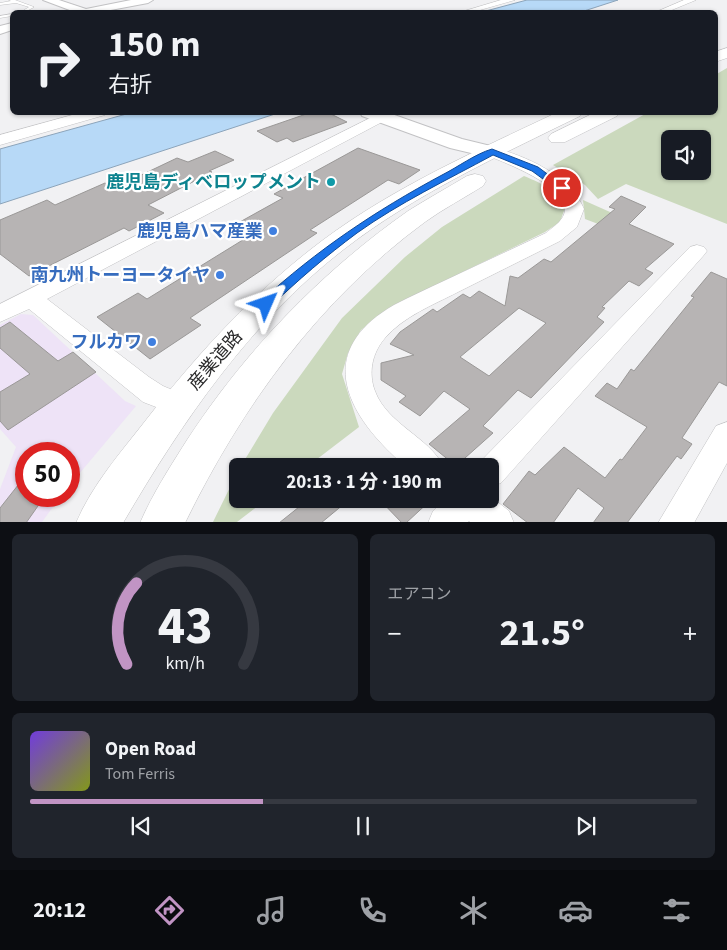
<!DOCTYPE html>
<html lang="ja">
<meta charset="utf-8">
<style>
body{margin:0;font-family:"Source Sans 3","Noto Sans JP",sans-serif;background:#20242c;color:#f1f3f6;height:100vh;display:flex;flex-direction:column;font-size:19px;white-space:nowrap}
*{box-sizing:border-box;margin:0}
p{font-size:16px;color:#9ea1a6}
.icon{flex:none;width:28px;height:28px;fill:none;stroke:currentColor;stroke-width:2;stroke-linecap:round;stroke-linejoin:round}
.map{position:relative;height:522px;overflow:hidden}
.side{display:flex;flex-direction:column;gap:12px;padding:12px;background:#0d0f14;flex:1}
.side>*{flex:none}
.guide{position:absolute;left:10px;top:10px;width:708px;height:105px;border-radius:8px;box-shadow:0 1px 4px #0004;background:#171b24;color:#f1f3f6;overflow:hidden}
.controls{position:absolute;left:661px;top:130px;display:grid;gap:10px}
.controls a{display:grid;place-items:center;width:50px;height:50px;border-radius:8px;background:#171b24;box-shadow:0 1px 4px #0004;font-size:25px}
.speed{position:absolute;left:15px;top:442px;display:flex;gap:10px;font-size:25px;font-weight:700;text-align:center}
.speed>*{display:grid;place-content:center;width:65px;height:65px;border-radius:50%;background:#171b24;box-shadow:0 1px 4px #0004;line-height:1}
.speed .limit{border:8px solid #d22;background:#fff;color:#111}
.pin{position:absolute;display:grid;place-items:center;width:42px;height:42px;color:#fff;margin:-21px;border:2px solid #fff;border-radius:50%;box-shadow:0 1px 5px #0007}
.me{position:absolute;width:55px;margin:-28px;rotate:47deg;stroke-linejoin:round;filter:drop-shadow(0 0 4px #0008)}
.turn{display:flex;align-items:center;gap:18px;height:105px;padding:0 15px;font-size:22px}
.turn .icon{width:65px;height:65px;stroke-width:2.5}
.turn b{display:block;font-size:35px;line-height:42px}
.big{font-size:38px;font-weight:700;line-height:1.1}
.side .card{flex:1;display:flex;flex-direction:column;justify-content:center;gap:8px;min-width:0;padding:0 18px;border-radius:8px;background:#20242c}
.side .dial{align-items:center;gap:0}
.dial svg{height:130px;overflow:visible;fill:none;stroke:#363941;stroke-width:7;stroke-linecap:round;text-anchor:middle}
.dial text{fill:#f1f3f6;stroke:none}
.song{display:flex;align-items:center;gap:15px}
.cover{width:60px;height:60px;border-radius:8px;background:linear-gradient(135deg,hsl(260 70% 55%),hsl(70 70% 35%))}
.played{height:5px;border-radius:2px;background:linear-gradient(90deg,#c194c4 35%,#363941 35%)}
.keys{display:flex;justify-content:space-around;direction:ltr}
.heat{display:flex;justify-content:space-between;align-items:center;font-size:28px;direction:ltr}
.side .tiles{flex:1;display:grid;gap:12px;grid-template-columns:1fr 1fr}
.card:last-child{grid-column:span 2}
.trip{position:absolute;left:229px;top:458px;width:270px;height:50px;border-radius:8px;background:#171b24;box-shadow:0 1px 4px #0004;font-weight:700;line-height:50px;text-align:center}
.tab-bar{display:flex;height:80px;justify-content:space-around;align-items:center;background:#090b0e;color:#9ea1a6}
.tab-bar .icon{width:35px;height:35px}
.tab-bar .current{color:#c194c4}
.tab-bar b{font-size:22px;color:#f1f3f6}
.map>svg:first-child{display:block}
</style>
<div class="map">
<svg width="727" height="523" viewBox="0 0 727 523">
<rect width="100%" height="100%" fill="#f1f1f3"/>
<polygon fill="#eee3f7" points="21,314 33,315 125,401 136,406 69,486 69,454 26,454 26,496 61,496 42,522 0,522 0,489 16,447 0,429 0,325"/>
<g fill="#cbd9bd" fill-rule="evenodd">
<path d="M727,68v156l-101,-40 -28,15 -13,-14 -32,-20 94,-52 68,-1v-37zM670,139h32v32h-32z"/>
<path d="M524,176c21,9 30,12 41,32l-5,14 -15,10 -150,73 -34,25 -13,23 -6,21 17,53 -51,39h-67l32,-53 69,-95 63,-61 37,-30z"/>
<polygon points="583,200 619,216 606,227 585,219"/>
<polygon points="237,473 238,499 267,499 237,522 213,522"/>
</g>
<g fill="#b7d9f7" stroke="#8ca4ba">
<polygon points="527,0 618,0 581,12 482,12"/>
<polygon points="130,113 278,113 0,204 0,149"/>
</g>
<g fill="#b7b4b4" stroke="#9a9897" fill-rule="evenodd">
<polygon points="312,112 327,112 347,122 293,142 287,138 277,142 257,131"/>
<polygon points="358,148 420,170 399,184 388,180 310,230 317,233 190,318 201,325 150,359 97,317 138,293 147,299 246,238 229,228 283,198 274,194"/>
<polygon points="215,151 234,160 209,171 212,172 148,205 164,213 129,231 124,228 29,276 0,254 0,220 47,200 55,205 105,183 114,188 177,158 188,162"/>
<path d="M621,196l25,11 -17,17 45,20 -29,25 8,4 -14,13 -10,-5 -27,26 3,1 -8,9 7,5 -73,76 -13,-8 -35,36 10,7 -37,33 -27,-22 41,-35 -26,-18 -24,25 -21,-14 7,-6 -25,-16v-17l33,-8 -24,-11 10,-12 33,-23 4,3 26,-18 7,4 9,-7 26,15 5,-30 8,2 26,-19 7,3 64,-53 -6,-2zM519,308l27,15 -57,53 -29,-19z"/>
<polygon points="711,272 727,279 727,386 719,382 682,438 692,444 681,459 677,456 627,523 593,523 604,508 578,488 553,523 528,523 503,504 529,471 535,475 564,447 605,478 620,459 622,460 647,427 595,396 607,383 617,389 631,369 634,371 694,297 691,296"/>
<polygon points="10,322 58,361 73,352 96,372 8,430 0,421 0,392 30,374 0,348 0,328"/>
<polygon points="26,475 26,496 45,496 26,523 0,523 0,508"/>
<polygon points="309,499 350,499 321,523 279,523"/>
<polygon points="379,499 432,499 406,523 402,523"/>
</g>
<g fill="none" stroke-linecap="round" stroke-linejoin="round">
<g stroke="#c2c2c4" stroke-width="1">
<g id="service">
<polygon points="9,0 15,0 34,7 25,12 21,12 29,7 16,3 0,5 0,3 11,1"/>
<polygon points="12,14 12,16 0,18 0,16"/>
</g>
</g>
<g stroke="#c2c2c4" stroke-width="1">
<g id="minor">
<polygon points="501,0 515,0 473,12 461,12"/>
<polygon points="684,0 696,0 667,12 656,12"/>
<polygon points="83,112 107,112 105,115 0,145 0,135"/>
<polygon points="382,112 401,112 47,299 149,377 163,386 187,396 191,404 187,412 177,415 143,402 29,309 0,322 0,304"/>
<path d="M492,147c34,9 78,28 92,62l-7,18 -17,14c-34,17 -68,34 -102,51 -25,13 -54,24 -73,46 -13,15 -17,35 -10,53 12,33 55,47 68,75h-38c-57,-49 -94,-113 -11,-161 17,-9 35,-17 52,-25 33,-16 67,-31 100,-47 7,-6 19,-13 19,-24 -1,-24 -59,-46 -79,-54l-2,-3 2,-3z"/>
<polygon points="697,245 704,247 707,251 704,255 501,483 490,487 490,466 477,466 479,463 690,247"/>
<polygon points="727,422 727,463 694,523 658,523 716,426"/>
<polygon points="490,496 509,511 514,523 471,523 469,521 467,523 428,523 433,511 445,499 490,499"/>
</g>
</g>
<g stroke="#c2c2c4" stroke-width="2">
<g id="tertiary">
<polygon points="43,0 59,0 86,9 131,0 153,0 148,3 100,12 75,12"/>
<polygon points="12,23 12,30 0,34 0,26"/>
<polygon points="360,112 386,112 462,139 499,148 502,152 499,156 492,158 450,148 362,116"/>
</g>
</g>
<g stroke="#c2c2c4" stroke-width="1">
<g id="secondary">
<polygon points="727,48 727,58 715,62 715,52"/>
<path d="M558,112h25l-3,4c-81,40 -165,78 -237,134 -93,72 -161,172 -220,273h-47c16,-38 45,-71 70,-103 52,-67 109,-129 177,-180 71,-53 155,-90 235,-128z"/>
<polygon points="596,112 620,112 617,116 565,142 551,142 548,138 551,134"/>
<path d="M475,174l8,2 3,5 -3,5c-19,12 -40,23 -58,36 -106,78 -183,184 -240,301h-45c13,-30 30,-56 47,-83 58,-89 134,-168 221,-229 19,-12 39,-23 59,-35z"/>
</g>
</g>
<use href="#service" fill="#fff" fill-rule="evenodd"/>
<use href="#minor" fill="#fff" fill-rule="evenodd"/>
<use href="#tertiary" fill="#fff" fill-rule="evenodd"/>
<use href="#secondary" fill="#fff" fill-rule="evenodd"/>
</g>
<path fill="#1a73e8" stroke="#114b97" d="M492,149l46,18 28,21 -8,2 -26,-19 -39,-16c-46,25 -94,48 -136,78 -31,23 -59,47 -87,74h-9l-2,-3 2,-3c56,-51 114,-90 181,-126 16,-8 33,-21 50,-26z"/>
<circle fill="#0f9aa8" stroke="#fff" stroke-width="2" cx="331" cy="182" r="5"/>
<g fill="#3f7fe0" stroke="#fff" stroke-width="2">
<circle cx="273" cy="231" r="5"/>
<circle cx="220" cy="275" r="5"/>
<circle cx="152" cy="342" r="5"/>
</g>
<g text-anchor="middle" stroke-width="4.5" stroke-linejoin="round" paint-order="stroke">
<g font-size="18" font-weight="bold" fill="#0d838f" stroke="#fff" text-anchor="end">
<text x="321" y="188">鹿児島ディベロップメント</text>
</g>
<g font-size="18" font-weight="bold" fill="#366cbe" stroke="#fff" text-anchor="end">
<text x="263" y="237">鹿児島ハマ産業</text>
<text x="210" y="281">南九州トーヨータイヤ</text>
<text x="142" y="348">フルカワ</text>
</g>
<g font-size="18" fill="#29292a" stroke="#fff">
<text transform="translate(215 360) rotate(-49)" y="6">産業道路</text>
</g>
</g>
</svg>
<div class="controls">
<a><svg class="icon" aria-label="sound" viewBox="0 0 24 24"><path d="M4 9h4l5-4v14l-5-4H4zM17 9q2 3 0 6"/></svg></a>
</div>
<div class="speed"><div class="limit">50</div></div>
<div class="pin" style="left:562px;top:188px;background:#d93025"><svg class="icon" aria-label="arrive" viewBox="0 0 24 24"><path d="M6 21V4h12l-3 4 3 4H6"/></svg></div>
<svg class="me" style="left:266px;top:304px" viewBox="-20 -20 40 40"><path d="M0-17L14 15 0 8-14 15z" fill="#1a73e8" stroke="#fff" stroke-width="4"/></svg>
<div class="trip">20:13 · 1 分 · 190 m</div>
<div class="guide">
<div class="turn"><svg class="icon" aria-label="right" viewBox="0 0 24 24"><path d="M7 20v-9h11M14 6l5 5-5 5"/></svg><div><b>150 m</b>右折</div></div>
</div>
</div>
<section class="side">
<div class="tiles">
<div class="card dial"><svg viewBox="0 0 100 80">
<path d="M14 69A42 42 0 1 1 86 69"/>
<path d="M14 69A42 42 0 0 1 20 19" stroke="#c194c4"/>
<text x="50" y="56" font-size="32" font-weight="700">43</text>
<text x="50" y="72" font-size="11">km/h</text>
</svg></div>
<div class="card"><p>エアコン</p>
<div class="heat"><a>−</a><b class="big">21.5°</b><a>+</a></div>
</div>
<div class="card">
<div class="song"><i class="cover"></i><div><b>Open Road</b><p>Tom Ferris</p></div></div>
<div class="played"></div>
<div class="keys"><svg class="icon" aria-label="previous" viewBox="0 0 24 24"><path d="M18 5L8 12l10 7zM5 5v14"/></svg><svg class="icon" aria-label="pause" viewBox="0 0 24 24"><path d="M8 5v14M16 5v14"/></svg><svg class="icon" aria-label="next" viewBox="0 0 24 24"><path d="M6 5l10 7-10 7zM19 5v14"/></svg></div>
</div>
</div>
</section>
<nav class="tab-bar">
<b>20:12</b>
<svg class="icon current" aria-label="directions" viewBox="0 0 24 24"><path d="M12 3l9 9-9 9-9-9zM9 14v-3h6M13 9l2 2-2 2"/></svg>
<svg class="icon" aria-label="music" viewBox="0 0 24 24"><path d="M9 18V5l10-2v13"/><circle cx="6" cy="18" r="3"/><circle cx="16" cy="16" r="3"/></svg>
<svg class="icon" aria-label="phone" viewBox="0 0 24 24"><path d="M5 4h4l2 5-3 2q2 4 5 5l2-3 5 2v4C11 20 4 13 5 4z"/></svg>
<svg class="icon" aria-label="climate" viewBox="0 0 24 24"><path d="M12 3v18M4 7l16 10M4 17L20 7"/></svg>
<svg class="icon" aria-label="car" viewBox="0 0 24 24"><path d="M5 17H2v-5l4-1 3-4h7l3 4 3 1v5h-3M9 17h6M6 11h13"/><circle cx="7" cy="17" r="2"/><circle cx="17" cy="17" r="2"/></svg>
<svg class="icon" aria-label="filters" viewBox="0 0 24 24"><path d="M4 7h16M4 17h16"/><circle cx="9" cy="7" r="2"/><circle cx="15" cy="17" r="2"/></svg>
</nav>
